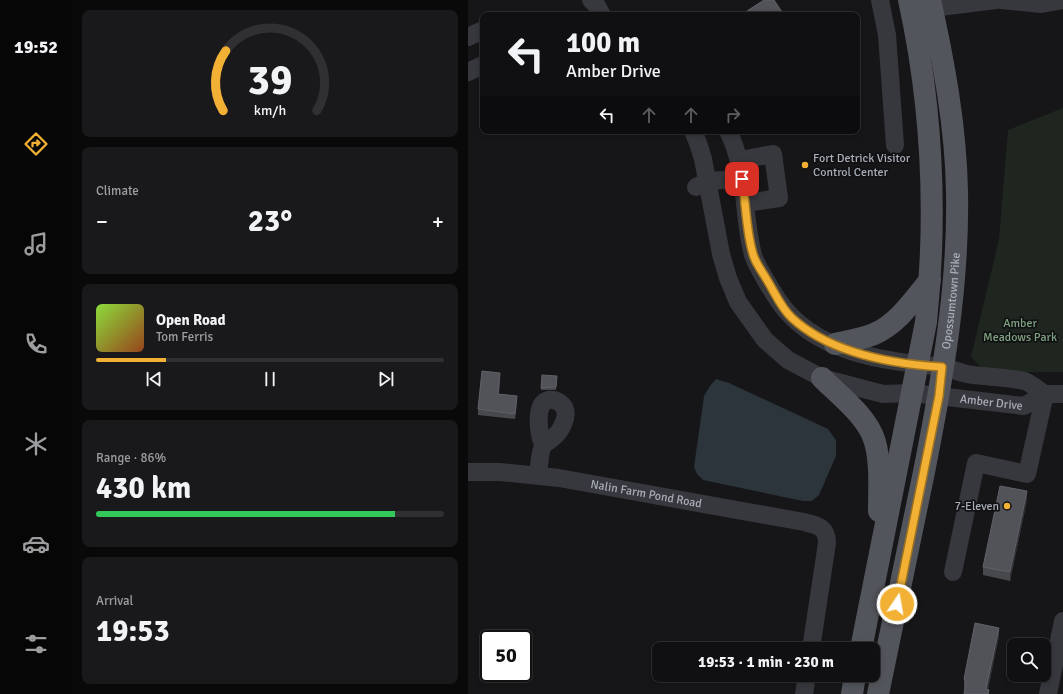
<!DOCTYPE html>
<meta charset="utf-8">
<style>
body{margin:0;font-family:Signika,sans-serif;background:#19191b;color:#f1f3f6;height:100vh;display:flex;flex-direction:column;font-size:15px;white-space:nowrap}
*{box-sizing:border-box;margin:0}
p{font-size:13px;color:#9c9d9f}
.icon{flex:none;width:22px;height:22px;fill:none;stroke:currentColor;stroke-width:2;stroke-linecap:round;stroke-linejoin:round}
.map{position:relative;flex:1;overflow:hidden}
.sheet{display:flex;flex-direction:column;gap:10px;padding:10px;background:#09090a;width:396px}
.sheet>*{flex:none}
.hud{position:absolute;left:12px;top:12px;width:380px;height:122px;border-radius:8px;box-shadow:0 2px 6px #0003,0 0 0 1px #303032;background:#101012;color:#f1f3f6;overflow:hidden}
.fabs{position:absolute;left:539px;top:638px;display:grid;gap:8px}
.fabs a{display:grid;place-items:center;width:44px;height:44px;border-radius:8px;background:#101012;box-shadow:0 2px 6px #0003,0 0 0 1px #303032;font-size:20px}
.speed{position:absolute;left:12px;top:630px;display:flex;gap:8px;font-size:20px;font-weight:700;text-align:center}
.speed>*{display:grid;place-content:center;width:52px;height:52px;border-radius:50%;background:#101012;box-shadow:0 2px 6px #0003,0 0 0 1px #303032;line-height:1}
.speed .limit{border:2px solid #111;border-radius:6px;background:#fff;color:#111}
.pin{position:absolute;display:grid;place-items:center;width:34px;height:34px;color:#fff;margin:-17px;border-radius:8px;box-shadow:0 2px 6px #0006}
.me{position:absolute;width:44px;margin:-22px;rotate:12deg;stroke-linejoin:round;filter:drop-shadow(0 0 3px #0008)}
.turn{display:flex;align-items:center;gap:14px;height:84px;padding:0 20px;font-size:18px}
.turn .icon{width:52px;height:52px;stroke-width:2.5}
.turn b{display:block;font-size:28px;line-height:34px}
.lanes{display:flex;align-items:center;height:38px;padding:0 20px;background:#0003;justify-content:center;gap:20px;direction:ltr}
.lanes .off{opacity:.35}
.big{font-size:30px;font-weight:700;line-height:1.1}
.sheet .card{flex:1;display:flex;flex-direction:column;justify-content:center;gap:6px;min-width:0;padding:0 14px;border-radius:8px;background:#19191b}
.sheet .dial{align-items:center;gap:0}
.dial svg{height:104px;overflow:visible;fill:none;stroke:#303032;stroke-width:7;stroke-linecap:round;text-anchor:middle}
.dial text{fill:#f1f3f6;stroke:none}
.song{display:flex;align-items:center;gap:12px}
.cover{width:48px;height:48px;border-radius:6px;background:linear-gradient(135deg,hsl(90 70% 55%),hsl(20 70% 35%))}
.played{height:4px;border-radius:2px;background:linear-gradient(90deg,#f2b134 20%,#303032 20%)}
.keys{display:flex;justify-content:space-around;direction:ltr}
.heat{display:flex;justify-content:space-between;align-items:center;font-size:22px;direction:ltr}
.charge{height:6px;border-radius:3px;background:linear-gradient(90deg,#34c759 86%,#303032 0)}
.trip{position:absolute;left:184px;top:642px;width:228px;height:40px;border-radius:8px;background:#101012;box-shadow:0 2px 6px #0003,0 0 0 1px #303032;font-weight:700;line-height:40px;text-align:center}
main{display:flex;flex:1;min-height:0}
.menu{display:flex;flex-direction:column;width:72px;justify-content:space-around;align-items:center;background:#060607;color:#9c9d9f}
.menu .icon{width:28px;height:28px}
.menu .on{color:#f2b134}
.menu b{font-size:18px;color:#f1f3f6}
.map>svg:first-child{display:block}
</style>
<main>
<nav class="menu">
<b>19:52</b>
<svg class="icon on" aria-label="directions" viewBox="0 0 24 24"><path d="M12 3l9 9-9 9-9-9zM9 14v-3h6M13 9l2 2-2 2"/></svg>
<svg class="icon" aria-label="music" viewBox="0 0 24 24"><path d="M9 18V5l10-2v13"/><circle cx="6" cy="18" r="3"/><circle cx="16" cy="16" r="3"/></svg>
<svg class="icon" aria-label="phone" viewBox="0 0 24 24"><path d="M5 4h4l2 5-3 2q2 4 5 5l2-3 5 2v4C11 20 4 13 5 4z"/></svg>
<svg class="icon" aria-label="climate" viewBox="0 0 24 24"><path d="M12 3v18M4 7l16 10M4 17L20 7"/></svg>
<svg class="icon" aria-label="car" viewBox="0 0 24 24"><path d="M5 17H2v-5l4-1 3-4h7l3 4 3 1v5h-3M9 17h6M6 11h13"/><circle cx="7" cy="17" r="2"/><circle cx="17" cy="17" r="2"/></svg>
<svg class="icon" aria-label="filters" viewBox="0 0 24 24"><path d="M4 7h16M4 17h16"/><circle cx="9" cy="7" r="2"/><circle cx="15" cy="17" r="2"/></svg>
</nav>
<section class="sheet">
<div class="card dial"><svg viewBox="0 0 100 80">
<path d="M14 69A42 42 0 1 1 86 69"/>
<path d="M14 69A42 42 0 0 1 16 23" stroke="#f2b134"/>
<text x="50" y="56" font-size="32" font-weight="700">39</text>
<text x="50" y="72" font-size="11">km/h</text>
</svg></div>
<div class="card"><p>Climate</p>
<div class="heat"><a>−</a><b class="big">23°</b><a>+</a></div>
</div>
<div class="card">
<div class="song"><i class="cover"></i><div><b>Open Road</b><p>Tom Ferris</p></div></div>
<div class="played"></div>
<div class="keys"><svg class="icon" aria-label="previous" viewBox="0 0 24 24"><path d="M18 5L8 12l10 7zM5 5v14"/></svg><svg class="icon" aria-label="pause" viewBox="0 0 24 24"><path d="M8 5v14M16 5v14"/></svg><svg class="icon" aria-label="next" viewBox="0 0 24 24"><path d="M6 5l10 7-10 7zM19 5v14"/></svg></div>
</div>
<div class="card"><p>Range · 86%</p><b class="big">430 km</b><div class="charge"></div></div>
<div class="card"><p>Arrival</p><b class="big">19:53</b></div>
</section>
<div class="map">
<svg width="595" height="694" viewBox="0 0 595 694">
<rect width="100%" height="100%" fill="#161618"/>
<polygon fill="#1e261f" points="595,108 595,372 518,372 503,357 531,239 540,130"/>
<polygon fill="#2c353c" points="248,379 261,383 360,429 368,440 368,456 351,495 344,501 335,501 235,480 229,474 226,467 236,396 242,386"/>
<g fill="none" stroke-linecap="round" stroke-linejoin="round">
<g stroke="#37383d" stroke-width="18">
<polyline points="123,0 129,6 134,15"/>
<polyline points="412,0 419,35 427,145"/>
<polyline points="533,0 573,4 595,0"/>
<polyline points="464,8 528,0"/>
<polyline points="0,37 15,30"/>
<polyline points="0,72 15,65"/>
<path id="s1" d="M225,131l5,12 5,16 18,95 7,24 10,24 27,38 23,20 34,18 61,16 29,-1 112,13 21,-12h18"/>
<path d="M260,131c20,39 14,83 25,124 3,10 19,36 25,45 35,53 106,61 163,67 9,1 17,5 26,7 15,3 48,3 60,8 6,3 12,9 18,12"/>
<polyline points="272,160 305,154 311,198 278,203"/>
<polyline points="228,187 240,181 274,179"/>
<path id="s2" d="M0,472h32l59,6 245,44c13,3 23,5 23,21l-16,106"/>
<path d="M70,475c1,-7 2,-26 6,-30 2,-3 7,-5 10,-8 7,-6 15,-21 10,-30 -3,-4 -6,-6 -10,-7 -22,-4 -15,34 -11,45"/>
<polyline points="485,572 508,463 559,474 577,394"/>
<polyline points="336,694 339,675"/>
<polyline points="580,694 595,621"/>
</g>
<g stroke="#53555c" stroke-width="22">
<path d="M367,344c13,-3 27,-5 39,-10 24,-10 40,-35 56,-54"/>
<path d="M354,378c18,18 46,39 53,64 6,22 4,47 4,69"/>
<path d="M393,649l65,-327c11,-106 6,-217 -17,-322"/>
<polyline points="384,694 387,675"/>
<path id="s3" d="M410,694c15,-74 31,-148 46,-222 18,-91 35,-186 33,-280 -1,-64 -13,-129 -27,-192"/>
</g>
</g>
<g fill="#47494d">
<polygon points="32,379 31,394 49,402 47,419 10,415 10,409"/>
<polygon points="89,379 88,390 73,390 73,388"/>
<polygon points="559,500 542,581 515,575 515,567"/>
<polygon points="531,636 520,689 521,694 496,687 496,679"/>
</g>
<g fill="#2f3033">
<polygon points="32,373 32,379 30,400 30,394"/>
<polygon points="49,396 49,402 47,419 47,414"/>
<polygon points="559,491 559,500 542,581 542,572"/>
<polygon points="531,628 531,636 519,694 518,689"/>
</g>
<g fill="#525359" stroke="#5f6168">
<polygon points="296,0 306,0 316,15 281,15 279,11"/>
<polygon points="14,371 32,373 30,394 49,396 47,414 10,409"/>
<polygon points="74,375 89,376 88,387 73,388"/>
<polygon points="532,486 559,491 542,572 515,567"/>
<polygon points="507,623 531,628 518,689 521,690 520,694 496,694 498,680 496,679"/>
</g>
<g fill="none" stroke-linecap="round" stroke-linejoin="round">
<g stroke="#9d7322" stroke-width="10">
<path id="route" d="M274,179c4,23 4,56 12,78 3,8 9,16 13,23 8,13 14,28 25,38 38,35 101,46 150,49l-3,29 -42,208"/>
</g>
<use href="#route" stroke="#f2b134" stroke-width="7"/>
</g>
<g fill="#f2b134" stroke="#111113" stroke-width="1.5">
<circle cx="337" cy="165" r="4"/>
<circle cx="539" cy="506" r="4"/>
</g>
<g text-anchor="middle" stroke-width="3.5" stroke-linejoin="round" paint-order="stroke">
<g font-size="12" fill="#a8adb8" stroke="#111113" text-anchor="start">
<text x="345" y="162">Fort Detrick Visitor<tspan x="345" dy="14">Control Center</tspan></text>
<text x="531" y="510" text-anchor="end">7-Eleven</text>
</g>
<g font-size="12" fill="#a8adb8" stroke="#111113">
<text dy="4" stroke="none"><textPath href="#s3" startOffset="400">Opossumtown Pike</textPath></text>
<text dy="4" stroke="none"><textPath href="#s1" startOffset="465">Amber Drive</textPath></text>
<text dy="4" stroke="none"><textPath href="#s2" startOffset="180">Nalin Farm Pond Road</textPath></text>
</g>
<g font-size="12" fill="#7fa381" stroke="#111113">
<text x="552" y="327">Amber<tspan x="552" dy="14">Meadows Park</tspan></text>
</g>
</g>
</svg>
<div class="fabs">
<a><svg class="icon" aria-label="search" viewBox="0 0 24 24"><circle cx="10" cy="10" r="6"/><path d="M15 15l6 6"/></svg></a>
</div>
<div class="speed"><div class="limit">50</div></div>
<div class="pin" style="left:274px;top:179px;background:#d93025"><svg class="icon" aria-label="arrive" viewBox="0 0 24 24"><path d="M6 21V4h12l-3 4 3 4H6"/></svg></div>
<svg class="me" style="left:429px;top:604px" viewBox="-20 -20 40 40"><circle r="17" fill="#f2b134" stroke="#fff" stroke-width="3"/><path d="M0-11L8 9 0 5-8 9z" fill="#fff"/></svg>
<div class="trip">19:53 · 1 min · 230 m</div>
<div class="hud">
<div class="turn"><svg class="icon" aria-label="left" viewBox="0 0 24 24"><path d="M17 20v-9H6M10 6l-5 5 5 5"/></svg><div><b>100 m</b>Amber Drive</div></div>
<div class="lanes"><svg class="icon" aria-label="left" viewBox="0 0 24 24"><path d="M17 20v-9H6M10 6l-5 5 5 5"/></svg><svg class="icon off" aria-label="ahead" viewBox="0 0 24 24"><path d="M12 20V5M6 11l6-6 6 6"/></svg><svg class="icon off" aria-label="ahead" viewBox="0 0 24 24"><path d="M12 20V5M6 11l6-6 6 6"/></svg><svg class="icon off" aria-label="right" viewBox="0 0 24 24"><path d="M7 20v-9h11M14 6l5 5-5 5"/></svg></div>
</div>
</div>
</main>
